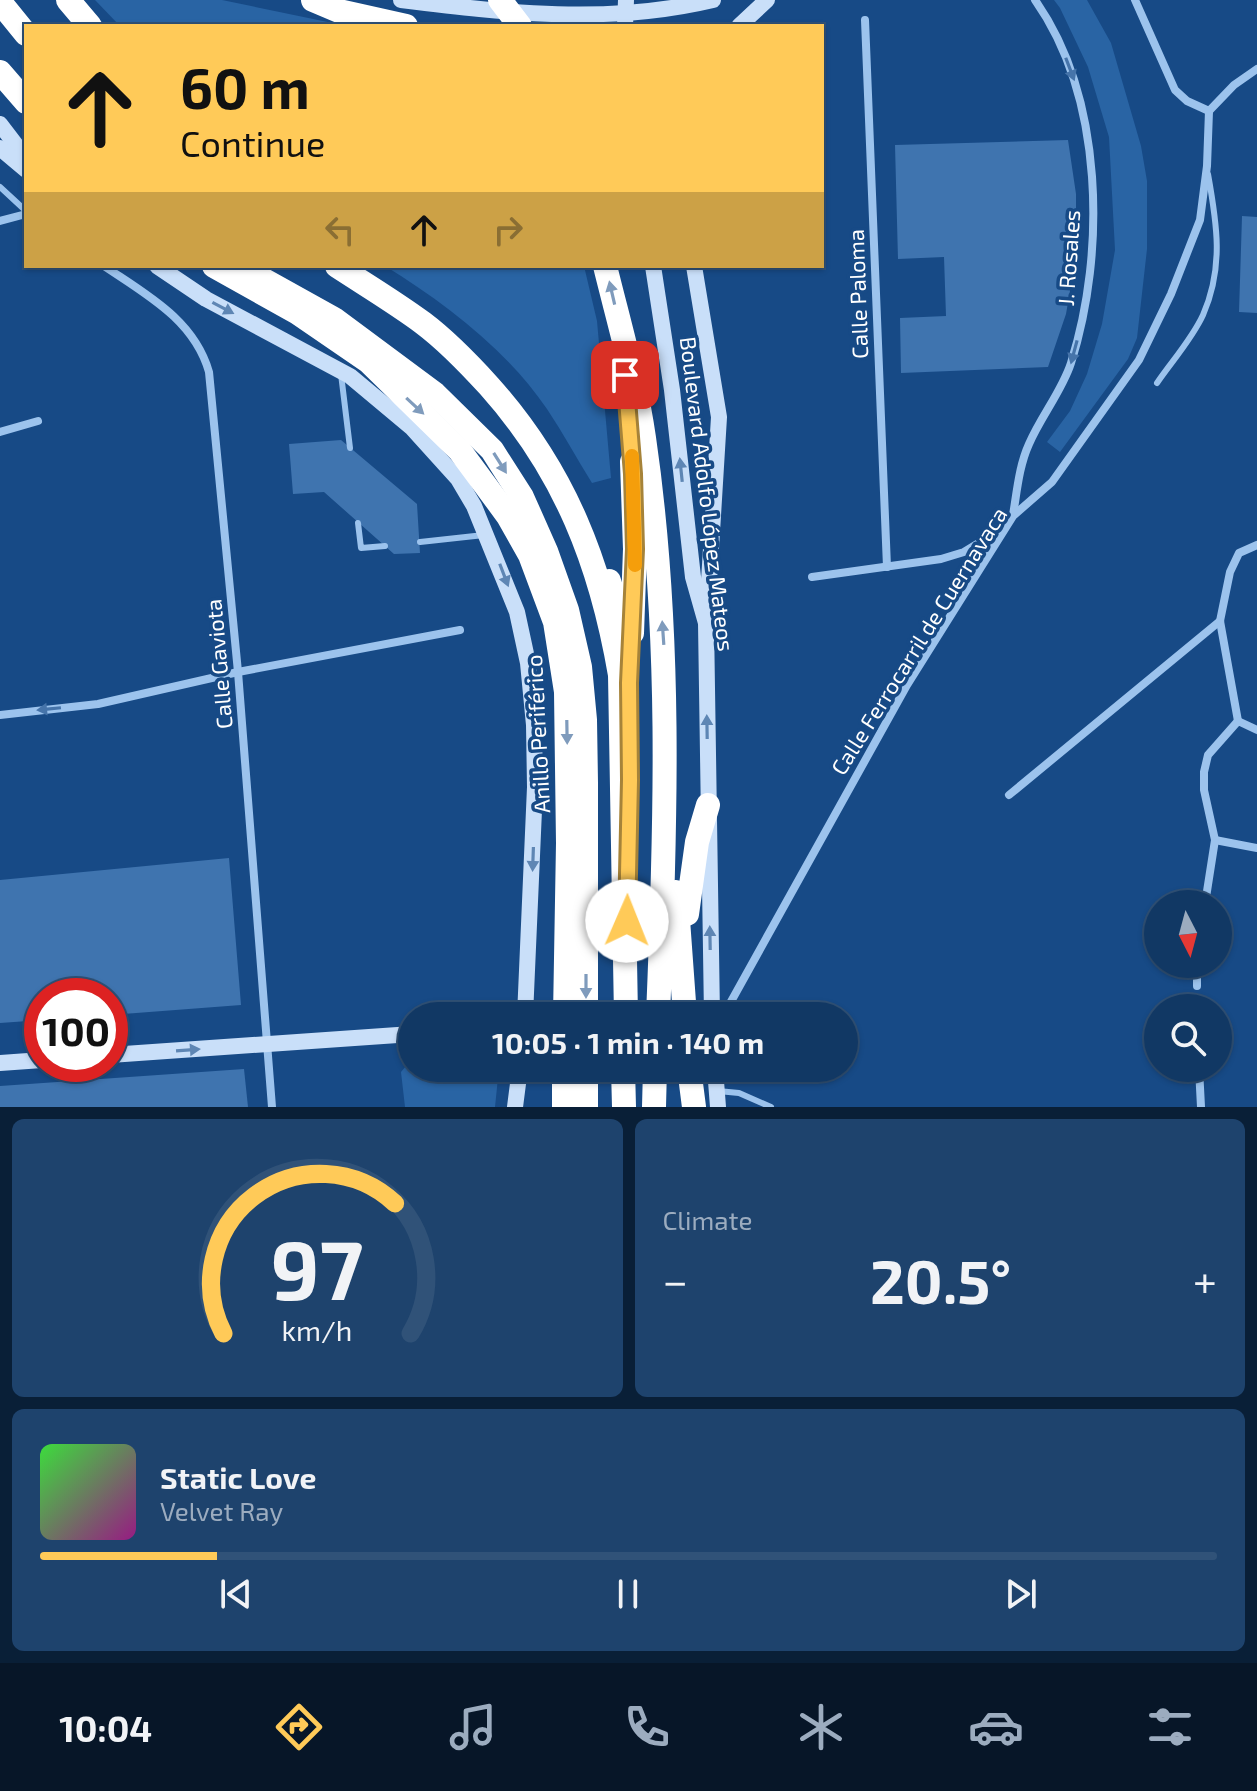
<!DOCTYPE html>
<meta charset="utf-8">
<style>
body{margin:0;font-family:"Exo 2",sans-serif;background:#1e436d;color:#f1f3f6;height:100vh;display:flex;flex-direction:column;font-size:30px;white-space:nowrap}
*{box-sizing:border-box;margin:0}
p{font-size:26px;color:#9cacbf}
.icon{flex:none;width:44px;height:44px;fill:none;stroke:currentColor;stroke-width:2;stroke-linecap:round;stroke-linejoin:round}
.map{position:relative;height:1107px;overflow:hidden}
.side{display:flex;flex-direction:column;gap:12px;padding:12px;background:#091f37;flex:1}
.side>*{flex:none}
.banner{position:absolute;left:24px;top:24px;width:800px;height:244px;border-radius:0px;box-shadow:0 2px 6px #0004,0 0 0 2px #305278;background:#ffca58;color:#111;overflow:hidden}
.needle{width:52px;rotate:174deg}
.buttons{position:absolute;left:1144px;top:890px;display:grid;gap:16px}
.buttons a{display:grid;place-items:center;width:88px;height:88px;border-radius:50%;background:#113864;box-shadow:0 2px 6px #0004,0 0 0 2px #305278;font-size:40px}
.speed{position:absolute;left:24px;top:978px;display:flex;gap:16px;font-size:40px;font-weight:700;text-align:center}
.speed>*{display:grid;place-content:center;width:104px;height:104px;border-radius:50%;background:#113864;box-shadow:0 2px 6px #0004,0 0 0 2px #305278;line-height:1}
.speed .limit{border:12px solid #d22;background:#fff;color:#111}
.pin{position:absolute;display:grid;place-items:center;width:68px;height:68px;color:#fff;margin:-34px;border-radius:16px;box-shadow:0 4px 12px #0006}
.me{position:absolute;width:88px;margin:-44px;rotate:1deg;stroke-linejoin:round;filter:drop-shadow(0 0 6px #0008)}
.turn{display:flex;align-items:center;gap:28px;height:168px;padding:0 24px;font-size:36px}
.turn .icon{width:104px;height:104px;stroke-width:2.5}
.turn b{display:block;font-size:56px;line-height:68px}
.lanes{display:flex;align-items:center;height:76px;padding:0 24px;background:#0003;justify-content:center;gap:40px;direction:ltr}
.lanes .off{opacity:.35}
.big{font-size:60px;font-weight:700;line-height:1.1}
.side .widget{flex:1;display:flex;flex-direction:column;justify-content:center;gap:12px;min-width:0;padding:0 28px;border-radius:12px;background:#1e436d}
.side .dial{align-items:center;gap:0}
.dial svg{height:208px;overflow:visible;fill:none;stroke:#305278;stroke-width:7;stroke-linecap:round;text-anchor:middle}
.dial text{fill:#f1f3f6;stroke:none}
.song{display:flex;align-items:center;gap:24px}
.cover{width:96px;height:96px;border-radius:12px;background:linear-gradient(135deg,hsl(120 70% 55%),hsl(310 70% 35%))}
.played{height:8px;border-radius:4px;background:linear-gradient(90deg,#ffca58 15%,#305278 15%)}
.keys{display:flex;justify-content:space-around;direction:ltr}
.heat{display:flex;justify-content:space-between;align-items:center;font-size:44px;direction:ltr}
.side .tiles{flex:1;display:grid;gap:12px;grid-template-columns:1fr 1fr}
.widget:last-child{grid-column:span 2}
.trip{position:absolute;left:398px;top:1002px;width:460px;height:80px;border-radius:40px;background:#113864;box-shadow:0 2px 6px #0004,0 0 0 2px #305278;font-weight:700;line-height:80px;text-align:center}
.dock{display:flex;height:128px;justify-content:space-around;align-items:center;background:#071628;color:#9cacbf}
.dock .icon{width:56px;height:56px}
.dock .selected{color:#ffca58}
.dock b{font-size:36px;color:#f1f3f6}
.map>svg:first-child{display:block}
</style>
<div class="map">
<svg width="1257" height="1107" viewBox="0 0 1257 1107">
<rect width="100%" height="100%" fill="#174a86"/>
<g fill="#2964a4">
<polygon points="95,0 222,0 347,26 120,26"/>
<polygon points="1054,0 1087,0 1111,43 1141,146 1147,181 1147,249 1137,338 1128,359 1060,452 1047,442 1070,411 1087,374 1102,324 1115,250 1109,137 1088,67 1060,8"/>
<path d="M385,266h199l13,55 14,157 -19,5c-15,-24 -29,-50 -45,-74 -40,-59 -102,-106 -162,-143z"/>
<polygon points="412,1065 412,1068 499,1068 495,1107 405,1107 401,1072 406,1066"/>
</g>
<g fill="#3f74af">
<polygon points="1068,140 1076,194 1076,256 1066,314 1048,367 901,373 900,318 946,316 944,257 898,259 895,145"/>
<polygon points="1242,216 1257,217 1257,313 1239,312"/>
<polygon points="341,440 417,504 420,553 394,554 324,492 293,494 289,444"/>
<polygon points="229,858 241,1005 110,1015 110,996 42,996 42,1020 0,1023 0,880"/>
<polygon points="244,1069 248,1107 0,1107 0,1086"/>
</g>
<g fill="none" stroke-linecap="round" stroke-linejoin="round">
<g stroke="#9cc3ed" stroke-width="6">
<polyline points="0,187 26,211"/>
<polyline points="341,374 350,448"/>
<path d="M1157,383c15,-22 35,-44 46,-68 21,-48 14,-91 5,-141"/>
<polyline points="358,523 361,548 385,546"/>
<polyline points="420,542 484,535"/>
<polyline points="718,1091 739,1093 771,1107"/>
</g>
<g stroke="#9cc3ed" stroke-width="8">
<polyline points="1135,0 1175,90 1187,101 1209,111"/>
<polyline points="865,20 887,567"/>
<polyline points="1209,111 1234,85 1257,69"/>
<polyline points="0,221 26,214"/>
<path d="M104,266c43,29 90,54 105,106l29,300 34,435"/>
<polyline points="0,432 38,421"/>
<path d="M1013,515c4,-24 6,-49 16,-71 12,-28 33,-53 42,-81 35,-111 33,-265 -36,-363"/>
<polyline points="812,577 941,559 964,552 987,538 1006,521"/>
<polyline points="0,715 98,704 238,672 460,630"/>
<polyline points="1238,721 1220,621 1230,572 1239,553 1257,545"/>
<polyline points="1009,795 1220,621"/>
<polyline points="1215,840 1257,848"/>
<polyline points="1205,904 1215,840 1204,790 1204,772 1208,755 1238,721 1257,730"/>
<polyline points="1197,986 1197,964"/>
<polyline points="723,1016 907,685 1013,516 1052,482 1139,360 1171,294 1200,220 1207,166 1209,111"/>
<polyline points="1199,1068 1201,1107"/>
</g>
<g stroke="#c9dff9" stroke-width="16">
<path d="M401,0c106,13 207,25 312,0"/>
<polyline points="739,26 767,0"/>
<polyline points="0,124 26,158"/>
<polyline points="0,148 26,170"/>
<polyline points="157,266 206,299 350,376 411,427 458,479 474,506 517,612 528,663 534,725 535,787 525,1016"/>
<polyline points="653,266 672,390 693,577 706,623 712,1016"/>
<polyline points="694,266 719,417 707,614"/>
<polyline points="110,1055 412,1034"/>
<polyline points="0,1063 42,1060"/>
<polyline points="715,1068 718,1107"/>
<polyline points="515,1107 520,1068"/>
</g>
<g stroke="#fff" stroke-width="24">
<polyline points="68,0 90,26"/>
<polyline points="313,0 339,11 406,26"/>
<polyline points="0,2 26,34"/>
<polyline points="0,72 26,102"/>
<polyline points="214,266 298,313 368,361 460,451 508,516 530,555 555,622 566,692 568,843 565,1016"/>
<path d="M605,266c14,57 31,115 39,172 28,192 22,385 14,578"/>
<polyline points="632,462 635,549 632,633"/>
<polyline points="609,581 621,619 627,654"/>
<polyline points="676,892 685,1016"/>
<polyline points="687,914 697,842 708,805"/>
<polyline points="586,1068 586,1107"/>
<polyline points="623,1068 624,1107"/>
<polyline points="689,1068 694,1107"/>
<polyline points="564,1107 564,1068"/>
<polyline points="654,1107 655,1068"/>
</g>
<polyline stroke="#c9dff9" stroke-width="16" points="625,26 626,0"/>
<g stroke="#fff" stroke-width="24">
<polyline points="500,0 520,26"/>
<polyline points="239,266 334,319 435,394 492,450 522,497 546,551 567,610 580,667 585,720 586,783 586,1016"/>
<path d="M337,266c29,19 59,37 86,57 24,18 46,41 66,63 76,85 112,178 131,289l6,341"/>
</g>
</g>
<defs><path id="oneway-solid" d="M-6-.8H1V-3.2L6.5 0L1 3.2V.8H-6Z" transform="scale(2)"/></defs>
<g fill="#4674aa">
<use href="#oneway-solid" transform="translate(1070 69) rotate(69)"/>
<use href="#oneway-solid" transform="translate(1074 352) rotate(105)"/>
<use href="#oneway-solid" transform="translate(49 709) rotate(174)"/>
</g>
<g fill="#7f9bbc">
<use href="#oneway-solid" transform="translate(612 293) rotate(-103)"/>
<use href="#oneway-solid" transform="translate(415 406) rotate(43)"/>
<use href="#oneway-solid" transform="translate(500 463) rotate(58)"/>
<use href="#oneway-solid" transform="translate(663 633) rotate(-94)"/>
<use href="#oneway-solid" transform="translate(567 732) rotate(89)"/>
<use href="#oneway-solid" transform="translate(586 986) rotate(90)"/>
</g>
<g fill="#5e86b4">
<use href="#oneway-solid" transform="translate(223 308) rotate(28)"/>
<use href="#oneway-solid" transform="translate(681 470) rotate(-96)"/>
<use href="#oneway-solid" transform="translate(504 575) rotate(69)"/>
<use href="#oneway-solid" transform="translate(707 727) rotate(-91)"/>
<use href="#oneway-solid" transform="translate(533 859) rotate(92)"/>
<use href="#oneway-solid" transform="translate(710 938) rotate(-91)"/>
<use href="#oneway-solid" transform="translate(188 1050) rotate(-4)"/>
</g>
<g fill="none" stroke-linecap="round" stroke-linejoin="round">
<g stroke="#a68339" stroke-width="20">
<polyline id="route" points="625,375 633,474 635,549 629,683 630,780 627,921"/>
</g>
<use href="#route" stroke="#ffca58" stroke-width="14"/>
<polyline stroke="#f59e0b" stroke-width="14" points="632,456 635,565"/>
</g>
<g text-anchor="middle" stroke-width="7" stroke-linejoin="round" paint-order="stroke">
<g font-size="22" fill="#fff" stroke="#174a86">
<text transform="translate(1069 258) rotate(-86)" y="8">J. Rosales</text>
<text transform="translate(858 294) rotate(-92)" y="8">Calle Paloma</text>
<text transform="translate(707 494) rotate(83)" y="8">Boulevard Adolfo López Mateos</text>
<text transform="translate(919 641) rotate(-58)" y="8">Calle Ferrocarril de Cuernavaca</text>
<text transform="translate(219 664) rotate(-95)" y="8">Calle Gaviota</text>
<text transform="translate(538 734) rotate(-93)" y="8">Anillo Periférico</text>
</g>
</g>
</svg>
<div class="buttons">
<a><svg class="needle" viewBox="-14 -14 28 28"><path d="M0-13l5 13h-10z" fill="#e53935"/><path d="M0 13l5-13h-10z" fill="#9cacbf"/></svg></a>
<a><svg class="icon" aria-label="search" viewBox="0 0 24 24"><circle cx="10" cy="10" r="6"/><path d="M15 15l6 6"/></svg></a>
</div>
<div class="speed"><div class="limit">100</div></div>
<div class="pin" style="left:625px;top:375px;background:#d93025"><svg class="icon" aria-label="arrive" viewBox="0 0 24 24"><path d="M6 21V4h12l-3 4 3 4H6"/></svg></div>
<svg class="me" style="left:627px;top:921px" viewBox="-20 -20 40 40"><circle r="19" fill="#fff"/><path d="M0-13L10 11 0 6-10 11z" fill="#ffca58"/></svg>
<div class="trip">10:05 · 1 min · 140 m</div>
<div class="banner">
<div class="turn"><svg class="icon" aria-label="ahead" viewBox="0 0 24 24"><path d="M12 20V5M6 11l6-6 6 6"/></svg><div><b>60 m</b>Continue</div></div>
<div class="lanes"><svg class="icon off" aria-label="left" viewBox="0 0 24 24"><path d="M17 20v-9H6M10 6l-5 5 5 5"/></svg><svg class="icon" aria-label="ahead" viewBox="0 0 24 24"><path d="M12 20V5M6 11l6-6 6 6"/></svg><svg class="icon off" aria-label="right" viewBox="0 0 24 24"><path d="M7 20v-9h11M14 6l5 5-5 5"/></svg></div>
</div>
</div>
<section class="side">
<div class="tiles">
<div class="widget dial"><svg viewBox="0 0 100 80">
<path d="M14 69A42 42 0 1 1 86 69"/>
<path d="M14 69A42 42 0 0 1 80 19" stroke="#ffca58"/>
<text x="50" y="56" font-size="32" font-weight="700">97</text>
<text x="50" y="72" font-size="11">km/h</text>
</svg></div>
<div class="widget"><p>Climate</p>
<div class="heat"><a>−</a><b class="big">20.5°</b><a>+</a></div>
</div>
<div class="widget">
<div class="song"><i class="cover"></i><div><b>Static Love</b><p>Velvet Ray</p></div></div>
<div class="played"></div>
<div class="keys"><svg class="icon" aria-label="previous" viewBox="0 0 24 24"><path d="M18 5L8 12l10 7zM5 5v14"/></svg><svg class="icon" aria-label="pause" viewBox="0 0 24 24"><path d="M8 5v14M16 5v14"/></svg><svg class="icon" aria-label="next" viewBox="0 0 24 24"><path d="M6 5l10 7-10 7zM19 5v14"/></svg></div>
</div>
</div>
</section>
<nav class="dock">
<b>10:04</b>
<svg class="icon selected" aria-label="directions" viewBox="0 0 24 24"><path d="M12 3l9 9-9 9-9-9zM9 14v-3h6M13 9l2 2-2 2"/></svg>
<svg class="icon" aria-label="music" viewBox="0 0 24 24"><path d="M9 18V5l10-2v13"/><circle cx="6" cy="18" r="3"/><circle cx="16" cy="16" r="3"/></svg>
<svg class="icon" aria-label="phone" viewBox="0 0 24 24"><path d="M5 4h4l2 5-3 2q2 4 5 5l2-3 5 2v4C11 20 4 13 5 4z"/></svg>
<svg class="icon" aria-label="climate" viewBox="0 0 24 24"><path d="M12 3v18M4 7l16 10M4 17L20 7"/></svg>
<svg class="icon" aria-label="car" viewBox="0 0 24 24"><path d="M5 17H2v-5l4-1 3-4h7l3 4 3 1v5h-3M9 17h6M6 11h13"/><circle cx="7" cy="17" r="2"/><circle cx="17" cy="17" r="2"/></svg>
<svg class="icon" aria-label="filters" viewBox="0 0 24 24"><path d="M4 7h16M4 17h16"/><circle cx="9" cy="7" r="2"/><circle cx="15" cy="17" r="2"/></svg>
</nav>
